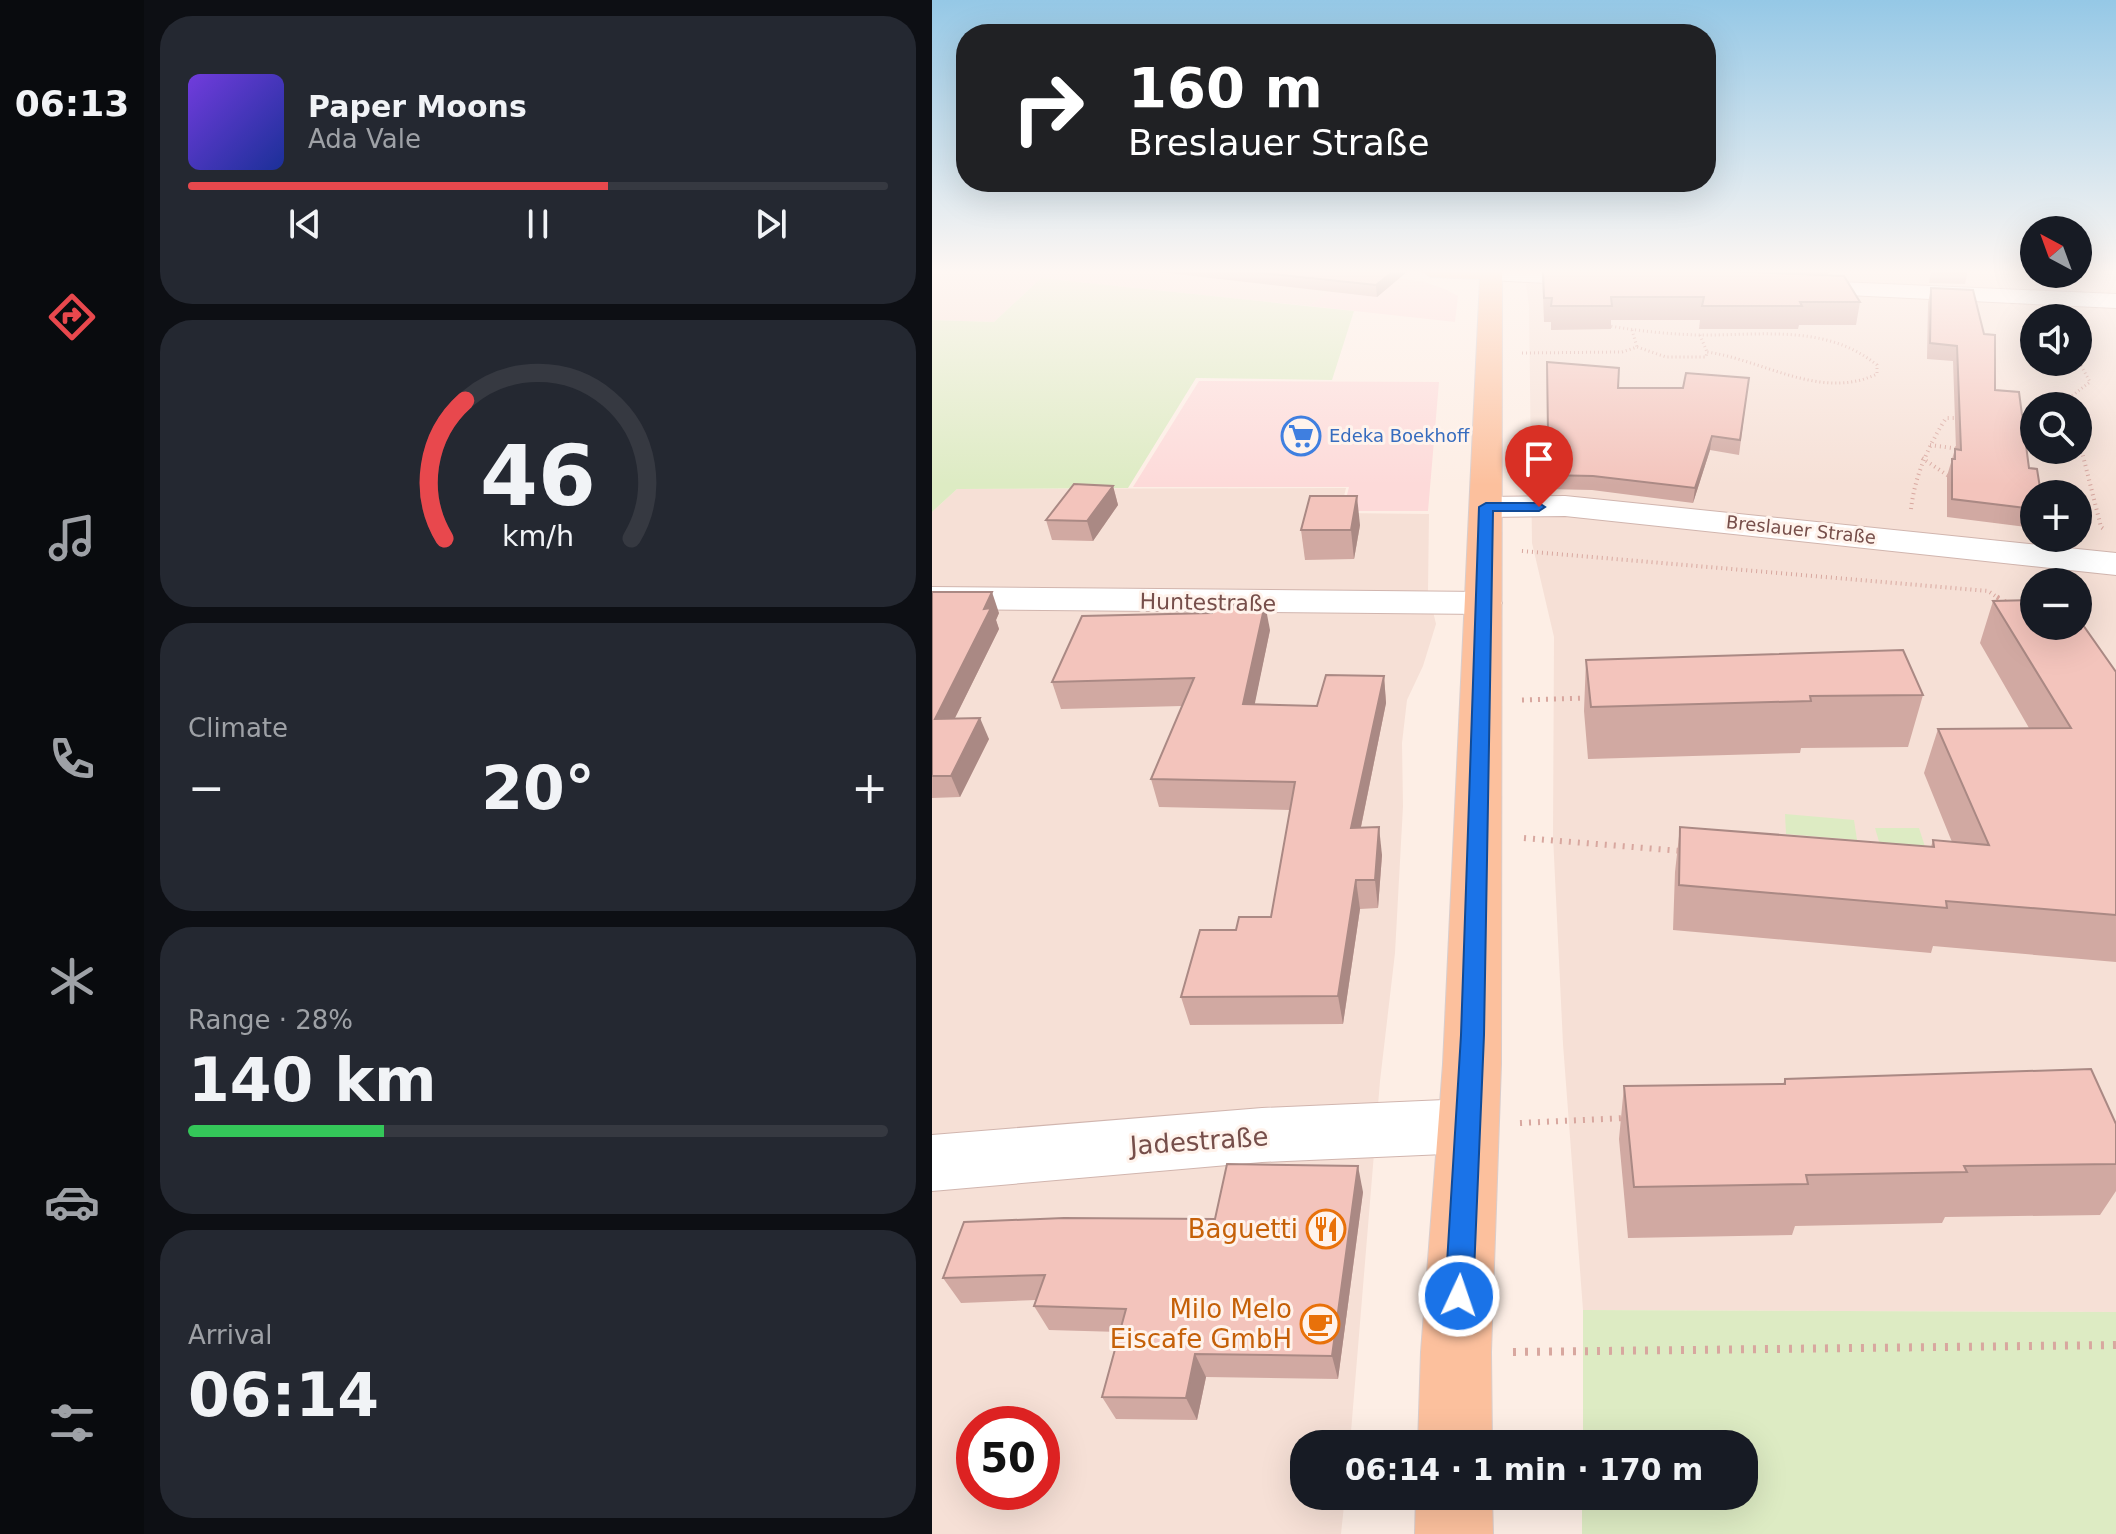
<!DOCTYPE html>
<meta charset="utf-8">
<style>
body{margin:0;font-family:"DejaVu Sans",sans-serif;background:#242831;color:#f1f3f6;height:100vh;display:flex;flex-direction:column;font-size:30px;white-space:nowrap}
*{box-sizing:border-box;margin:0}
p{font-size:26px;color:#9ea1a6}
.icon{flex:none;width:44px;height:44px;fill:none;stroke:currentColor;stroke-width:2;stroke-linecap:round;stroke-linejoin:round}
.map{position:relative;flex:1;overflow:hidden}
.sheet{display:flex;flex-direction:column;gap:16px;padding:16px;background:#0d0f14;width:788px}
.sheet>*{flex:none}
.hud{position:absolute;left:24px;top:24px;width:760px;height:168px;border-radius:32px;box-shadow:0 8px 32px #0002;background:#202124;color:#fff;overflow:hidden}
.needle{width:52px;rotate:319deg}
.tools{position:absolute;left:1088px;top:216px;display:grid;gap:16px}
.tools a{display:grid;place-items:center;width:72px;height:72px;border-radius:50%;background:#171b24;box-shadow:0 8px 32px #0002;font-size:40px}
.speed{position:absolute;left:24px;top:1406px;display:flex;gap:16px;font-size:40px;font-weight:700;text-align:center}
.speed>*{display:grid;place-content:center;width:104px;height:104px;border-radius:50%;background:#171b24;box-shadow:0 8px 32px #0002;line-height:1}
.speed .limit{border:12px solid #d22;background:#fff;color:#111}
.pin{position:absolute;display:grid;place-items:center;width:68px;height:68px;color:#fff;margin:-82px -34px;border-radius:50% 50% 50% 0;rotate:-45deg;box-shadow:0 0 8px #0007}
.pin .icon{rotate:45deg}
.me{position:absolute;width:88px;margin:-44px;rotate:3deg;stroke-linejoin:round;filter:drop-shadow(0 0 6px #0008)}
.turn{display:flex;align-items:center;gap:28px;height:168px;padding:0 40px;font-size:36px}
.turn .icon{width:104px;height:104px;stroke-width:2.5}
.turn b{display:block;font-size:56px;line-height:68px}
.big{font-size:60px;font-weight:700;line-height:1.1}
.sheet .widget{flex:1;display:flex;flex-direction:column;justify-content:center;gap:12px;min-width:0;padding:0 28px;border-radius:32px;background:#242831}
.sheet .dial{align-items:center;gap:0}
.dial svg{height:208px;overflow:visible;fill:none;stroke:#363941;stroke-width:7;stroke-linecap:round;text-anchor:middle}
.dial text{fill:#f1f3f6;stroke:none}
.song{display:flex;align-items:center;gap:24px}
.cover{width:96px;height:96px;border-radius:12px;background:linear-gradient(135deg,hsl(260 70% 55%),hsl(230 70% 35%))}
.played{height:8px;border-radius:4px;background:linear-gradient(90deg,#e8484d 60%,#363941 60%)}
.keys{display:flex;justify-content:space-around;direction:ltr}
.heat{display:flex;justify-content:space-between;align-items:center;font-size:44px;direction:ltr}
.charge{height:12px;border-radius:6px;background:linear-gradient(90deg,#34c759 28%,#363941 0)}
.trip{position:absolute;left:358px;top:1430px;width:468px;height:80px;border-radius:32px;background:#171b24;box-shadow:0 8px 32px #0002;font-weight:700;line-height:80px;text-align:center}
main{display:flex;flex:1;min-height:0}
.dock{display:flex;flex-direction:column;width:144px;justify-content:space-around;align-items:center;background:#090b0e;color:#9ea1a6}
.dock .icon{width:56px;height:56px}
.dock .current{color:#e8484d}
.dock b{font-size:36px;color:#f1f3f6}
.map>svg:first-child{display:block}
</style>
<main>
<nav class="dock">
<b>06:13</b>
<svg class="icon current" aria-label="directions" viewBox="0 0 24 24"><path d="M12 3l9 9-9 9-9-9zM9 14v-3h6M13 9l2 2-2 2"/></svg>
<svg class="icon" aria-label="music" viewBox="0 0 24 24"><path d="M9 18V5l10-2v13"/><circle cx="6" cy="18" r="3"/><circle cx="16" cy="16" r="3"/></svg>
<svg class="icon" aria-label="phone" viewBox="0 0 24 24"><path d="M5 4h4l2 5-3 2q2 4 5 5l2-3 5 2v4C11 20 4 13 5 4z"/></svg>
<svg class="icon" aria-label="climate" viewBox="0 0 24 24"><path d="M12 3v18M4 7l16 10M4 17L20 7"/></svg>
<svg class="icon" aria-label="car" viewBox="0 0 24 24"><path d="M5 17H2v-5l4-1 3-4h7l3 4 3 1v5h-3M9 17h6M6 11h13"/><circle cx="7" cy="17" r="2"/><circle cx="17" cy="17" r="2"/></svg>
<svg class="icon" aria-label="filters" viewBox="0 0 24 24"><path d="M4 7h16M4 17h16"/><circle cx="9" cy="7" r="2"/><circle cx="15" cy="17" r="2"/></svg>
</nav>
<section class="sheet">
<div class="widget">
<div class="song"><i class="cover"></i><div><b>Paper Moons</b><p>Ada Vale</p></div></div>
<div class="played"></div>
<div class="keys"><svg class="icon" aria-label="previous" viewBox="0 0 24 24"><path d="M18 5L8 12l10 7zM5 5v14"/></svg><svg class="icon" aria-label="pause" viewBox="0 0 24 24"><path d="M8 5v14M16 5v14"/></svg><svg class="icon" aria-label="next" viewBox="0 0 24 24"><path d="M6 5l10 7-10 7zM19 5v14"/></svg></div>
</div>
<div class="widget dial"><svg viewBox="0 0 100 80">
<path d="M14 69A42 42 0 1 1 86 69"/>
<path d="M14 69A42 42 0 0 1 22 16" stroke="#e8484d"/>
<text x="50" y="56" font-size="32" font-weight="700">46</text>
<text x="50" y="72" font-size="11">km/h</text>
</svg></div>
<div class="widget"><p>Climate</p>
<div class="heat"><a>−</a><b class="big">20°</b><a>+</a></div>
</div>
<div class="widget"><p>Range · 28%</p><b class="big">140 km</b><div class="charge"></div></div>
<div class="widget"><p>Arrival</p><b class="big">06:14</b></div>
</section>
<div class="map">
<svg width="1184" height="1534" viewBox="0 0 1184 1534">
<rect width="100%" height="100%" fill="#fdeee5"/>
<g fill="#f6e0d6" fill-rule="evenodd">
<polygon points="0,270 386,270 421,274 377,306 109,278 62,322 0,320"/>
<path d="M592,270h510v4h44v-4h38v1042l-533,-2 -20,-266 -10,-208 1,-199 -22,-94 -3,-237zM1102,318h44v44h-44zM1102,406h44v44h-44zM1102,494h44v44h-44zM1102,582h44v44h-44z"/>
<path d="M414,488l-6,25 89,1 -1,76 8,34 -13,42 -16,34 -5,43 1,63 -8,147 -15,128 -30,363h-46v52h41l-4,38h-409v-1022l25,-23zM42,1424h68v68h-68z"/>
</g>
<g fill="#fddad9">
<polygon points="421,274 489,281 513,289 526,296 523,322 377,306"/>
<polygon points="267,381 507,382 496,511 411,511 417,487 201,487"/>
</g>
<g fill="#ddebc3">
<polygon points="109,278 422,311 400,380 264,378 196,488 25,489 0,512 0,320 62,322"/>
<polygon points="853,814 922,820 925,840 854,834"/>
<polygon points="943,828 987,828 995,853 950,852"/>
<polygon points="651,1310 1184,1312 1184,1534 650,1534 650,1496 812,1496 812,1444 651,1444"/>
</g>
<g fill="none" stroke-linecap="round" stroke-linejoin="round">
<g stroke="#d1b5ae" stroke-width="2">
<g id="minor">
<polygon points="550,270 669,272 680,279 669,286 559,280 551,278 548,273"/>
<polygon points="861,280 1184,294 1184,308 853,292 850,287 853,282"/>
<polygon points="633,496 1184,553 1184,575 633,516 554,517 543,514 538,507 543,500 554,497"/>
<polygon points="0,587 552,592 565,595 570,603 565,611 552,614 0,609"/>
<polygon points="535,1099 556,1107 565,1126 556,1145 535,1153 330,1162 0,1191 0,1135 330,1108"/>
</g>
</g>
<g stroke="#d9cdcc" stroke-width="2">
<g id="major">
<polygon points="488,270 570,270 569,1064 559,1352 560,1444 486,1444 489,1352 511,1064 548,279 499,277"/>
<polygon points="484,1496 560,1496 561,1534 483,1534"/>
</g>
</g>
<g stroke="#d8a79f" stroke-width="3" stroke-dasharray="1 3" stroke-linecap="butt">
<polyline points="700,330 705,347"/>
<polyline points="768,335 775,352"/>
<path d="M590,353l100,-1 15,-5 29,10h40l1,-5c57,8 114,49 170,22v-9c-52,-42 -117,-29 -180,-30 -29,-1 -58,-4 -87,-9"/>
<polyline points="1138,406 1137,398 1158,382 1146,360"/>
</g>
<g stroke="#d8a79f" stroke-width="4" stroke-dasharray="1 4" stroke-linecap="butt">
<polyline points="1146,436 1169,527 1173,530"/>
<polyline points="998,445 1028,449"/>
<polyline points="990,458 1018,477"/>
<path d="M979,509c4,-34 17,-62 35,-91h13"/>
<polyline points="590,551 1056,591 1068,599"/>
</g>
<g stroke="#d8a79f" stroke-width="5" stroke-dasharray="2 6" stroke-linecap="butt">
<polyline points="1065,597 1075,603"/>
<polyline points="590,700 656,698"/>
</g>
<g stroke="#d8a79f" stroke-width="6" stroke-dasharray="2 7" stroke-linecap="butt">
<polyline points="592,838 749,851"/>
<polyline points="588,1123 693,1118"/>
</g>
<polyline stroke="#d8a79f" stroke-width="8" stroke-dasharray="3 9" stroke-linecap="butt" points="581,1352 1184,1345"/>
<use href="#minor" fill="#fff" fill-rule="evenodd"/>
<use href="#major" fill="#fcc09d" fill-rule="evenodd"/>
</g>
<g fill="#d1a9a2">
<polygon points="209,270 477,270 445,297"/>
<polygon points="610,270 897,270 896,275 928,302 924,325 867,325 866,329 767,329 768,320 679,320 679,329 619,330 619,322 612,322"/>
<polygon points="999,270 1036,270 1033,284 997,283"/>
<polygon points="999,288 1063,390 1097,468 1102,494 1102,528 1015,517 1015,476 1023,449 1024,449 1021,361 995,359 996,303"/>
<polygon points="817,378 807,455 778,450 761,503 660,490 614,489 609,447 610,433 616,433 686,388 751,388"/>
<polygon points="181,486 186,505 161,541 120,540 114,520"/>
<polygon points="428,525 422,559 373,560 369,530"/>
<polygon points="0,592 67,613 64,620 67,629 23,718 57,739 28,797 0,798 0,799"/>
<polygon points="1061,601 1184,672 1184,962 1001,946 999,953 741,930 743,872 748,827 999,847 1001,840 1020,842 992,773 1006,729 1097,728 1048,643"/>
<polygon points="338,630 322,705 385,706 452,676 454,703 429,827 450,855 446,908 428,909 411,1024 258,1025 249,997 304,930 339,917 358,810 227,807 219,779 250,706 129,709 120,682"/>
<polygon points="654,660 991,695 976,747 869,748 868,753 656,759 652,711"/>
<polygon points="853,1079 1184,1124 1184,1191 1168,1215 1013,1217 1010,1223 863,1226 860,1235 696,1238 687,1139 692,1086 851,1084"/>
<polygon points="431,1192 406,1379 274,1377 265,1420 184,1419 170,1397 188,1332 117,1330 102,1306 104,1300 29,1303 11,1278"/>
</g>
<g fill="#aa8984">
<polygon points="463,270 477,270 445,297 444,285"/>
<polygon points="780,436 778,450 761,503 763,488"/>
<polygon points="181,486 186,505 161,541 155,521"/>
<polygon points="425,496 428,525 422,559 419,530"/>
<polygon points="60,592 67,613 64,620 67,629 12,740 3,719"/>
<polygon points="333,604 338,630 317,732 311,704"/>
<polygon points="452,676 454,703 423,856 419,828"/>
<polygon points="48,718 57,739 28,797 19,776"/>
<polygon points="447,827 450,855 446,908 443,880"/>
<polygon points="424,880 428,909 411,1024 406,996"/>
<polygon points="426,1166 431,1192 406,1379 400,1356"/>
<polygon points="263,1354 274,1377 265,1420 254,1398"/>
</g>
<g fill="#f3c4bc" stroke="#aa8984" stroke-width="2">
<polygon points="303,270 463,270 444,285"/>
<polygon points="611,270 773,270 912,276 928,302 868,302 870,306 770,306 772,297 679,297 680,306 619,306 620,298 612,298"/>
<polygon points="999,288 1041,290 1052,334 1063,335 1063,390 1087,392 1097,468 1105,469 1109,494 1102,494 1102,509 1020,499 1020,459 1023,459 1023,449 1029,450 1025,346 998,343"/>
<polygon points="615,362 687,368 686,388 751,388 754,373 817,378 808,440 780,436 763,488 661,476 614,475 610,433 616,433"/>
<polygon points="142,484 181,486 155,521 114,520"/>
<polygon points="378,496 425,496 419,530 369,530"/>
<polygon points="0,592 60,592 52,609 59,608 3,719 48,718 19,776 0,776"/>
<polygon points="1102,600 1102,626 1146,626 1146,618 1184,672 1184,915 1014,901 1015,908 747,885 748,827 1002,847 1001,840 1057,845 1006,729 1139,728 1061,601"/>
<polygon points="333,604 311,704 385,706 394,675 452,676 419,828 447,827 443,880 424,880 406,996 249,997 268,930 304,930 307,917 339,917 363,782 219,779 262,678 120,682 150,616 280,613 282,605"/>
<polygon points="971,650 991,695 878,696 879,701 659,707 654,660"/>
<polygon points="1159,1069 1184,1124 1184,1164 1032,1166 1035,1172 874,1175 876,1184 702,1187 692,1086 853,1084 853,1079"/>
<polygon points="295,1164 426,1166 400,1356 263,1354 254,1398 170,1397 194,1309 102,1306 113,1275 11,1278 32,1222 132,1218 283,1219"/>
</g>
<linearGradient id="sky" x2="0" y2="1"><stop stop-color="#95c8e6"/><stop offset="0.56" stop-color="#fef7f3"/><stop offset="1" stop-color="#fef7f3" stop-opacity="0"/></linearGradient>
<rect width="1184" height="485" fill="url(#sky)"/>
<polygon fill="#1a73e8" stroke="#114b97" stroke-width="2" points="554,503 607,503 613,507 607,511 561,511 552,1035 541,1296 537,1305 527,1310 517,1305 513,1296 529,1035 547,507"/>
<defs>
<g id="supermarket-ring" transform="scale(2)"><circle r="9.5" fill="#fff3ec" stroke="#3f7fe0" stroke-width="1.5"/><path d="M-6-5.5h2.5l.6 2H6L4.5 2H-2.5L-4.4-4H-6ZM-1.5 3.2a1.3 1.3 0 1 0 .1 0ZM3 3.2a1.3 1.3 0 1 0 .1 0Z" fill="#3f7fe0"/></g>
<g id="restaurant-ring" transform="scale(2)"><circle r="9.5" fill="#fff3ec" stroke="#e8710a" stroke-width="1.5"/><path d="M-5-6h1v4h1v-4h1v4h1v-4h1v5L-1.5 .5V6h-2V.5L-5-1ZM5-6V6H3V1.5H1.5Q1.5-4 5-6Z" fill="#e8710a"/></g>
<g id="cafe-ring" transform="scale(2)"><circle r="9.5" fill="#fff3ec" stroke="#e8710a" stroke-width="1.5"/><path d="M-5.5-4.5H6V0H3Q3 3.5 0 3.5H-2.5Q-5.5 3.5-5.5 0ZM3-3.2v2h1.7v-2ZM-6 4.5H4V6H-6Z" fill="#e8710a"/></g>
</defs>
<g fill-rule="evenodd">
<use href="#supermarket-ring" x="369" y="436"/>
<use href="#restaurant-ring" x="394" y="1229"/>
<use href="#cafe-ring" x="388" y="1324"/>
</g>
<g text-anchor="middle" stroke-width="6" stroke-linejoin="round" paint-order="stroke">
<g font-size="18" fill="#366cbe" stroke="#fff3ec" text-anchor="start">
<text x="397" y="442">Edeka Boekhoff</text>
</g>
<g font-size="18" fill="#764e4a" stroke="#fff3ec">
<text transform="translate(869 530) rotate(6)" y="6">Breslauer Straße</text>
</g>
<g font-size="22" fill="#764e4a" stroke="#fff3ec">
<text transform="translate(276 602) rotate(1)" y="8">Huntestraße</text>
</g>
<g font-size="26" fill="#764e4a" stroke="#fff3ec">
<text transform="translate(267 1141) rotate(-4)" y="9">Jadestraße</text>
</g>
<g font-size="26" fill="#c56008" stroke="#fff3ec" text-anchor="end">
<text x="366" y="1238">Baguetti</text>
<text x="360" y="1318">Milo Melo<tspan x="360" dy="30">Eiscafe GmbH</tspan></text>
</g>
</g>
</svg>
<div class="tools">
<a><svg class="needle" viewBox="-14 -14 28 28"><path d="M0-13l5 13h-10z" fill="#e53935"/><path d="M0 13l5-13h-10z" fill="#9ea1a6"/></svg></a>
<a><svg class="icon" aria-label="sound" viewBox="0 0 24 24"><path d="M4 9h4l5-4v14l-5-4H4zM17 9q2 3 0 6"/></svg></a>
<a><svg class="icon" aria-label="search" viewBox="0 0 24 24"><circle cx="10" cy="10" r="6"/><path d="M15 15l6 6"/></svg></a>
<a>+</a>
<a>−</a>
</div>
<div class="speed"><div class="limit">50</div></div>
<div class="pin" style="left:607px;top:507px;background:#d93025"><svg class="icon" aria-label="arrive" viewBox="0 0 24 24"><path d="M6 21V4h12l-3 4 3 4H6"/></svg></div>
<svg class="me" style="left:527px;top:1296px" viewBox="-20 -20 40 40"><circle r="17" fill="#1a73e8" stroke="#fff" stroke-width="3"/><path d="M0-11L8 9 0 5-8 9z" fill="#fff"/></svg>
<div class="trip">06:14 · 1 min · 170 m</div>
<div class="hud">
<div class="turn"><svg class="icon" aria-label="right" viewBox="0 0 24 24"><path d="M7 20v-9h11M14 6l5 5-5 5"/></svg><div><b>160 m</b>Breslauer Straße</div></div>
</div>
</div>
</main>
